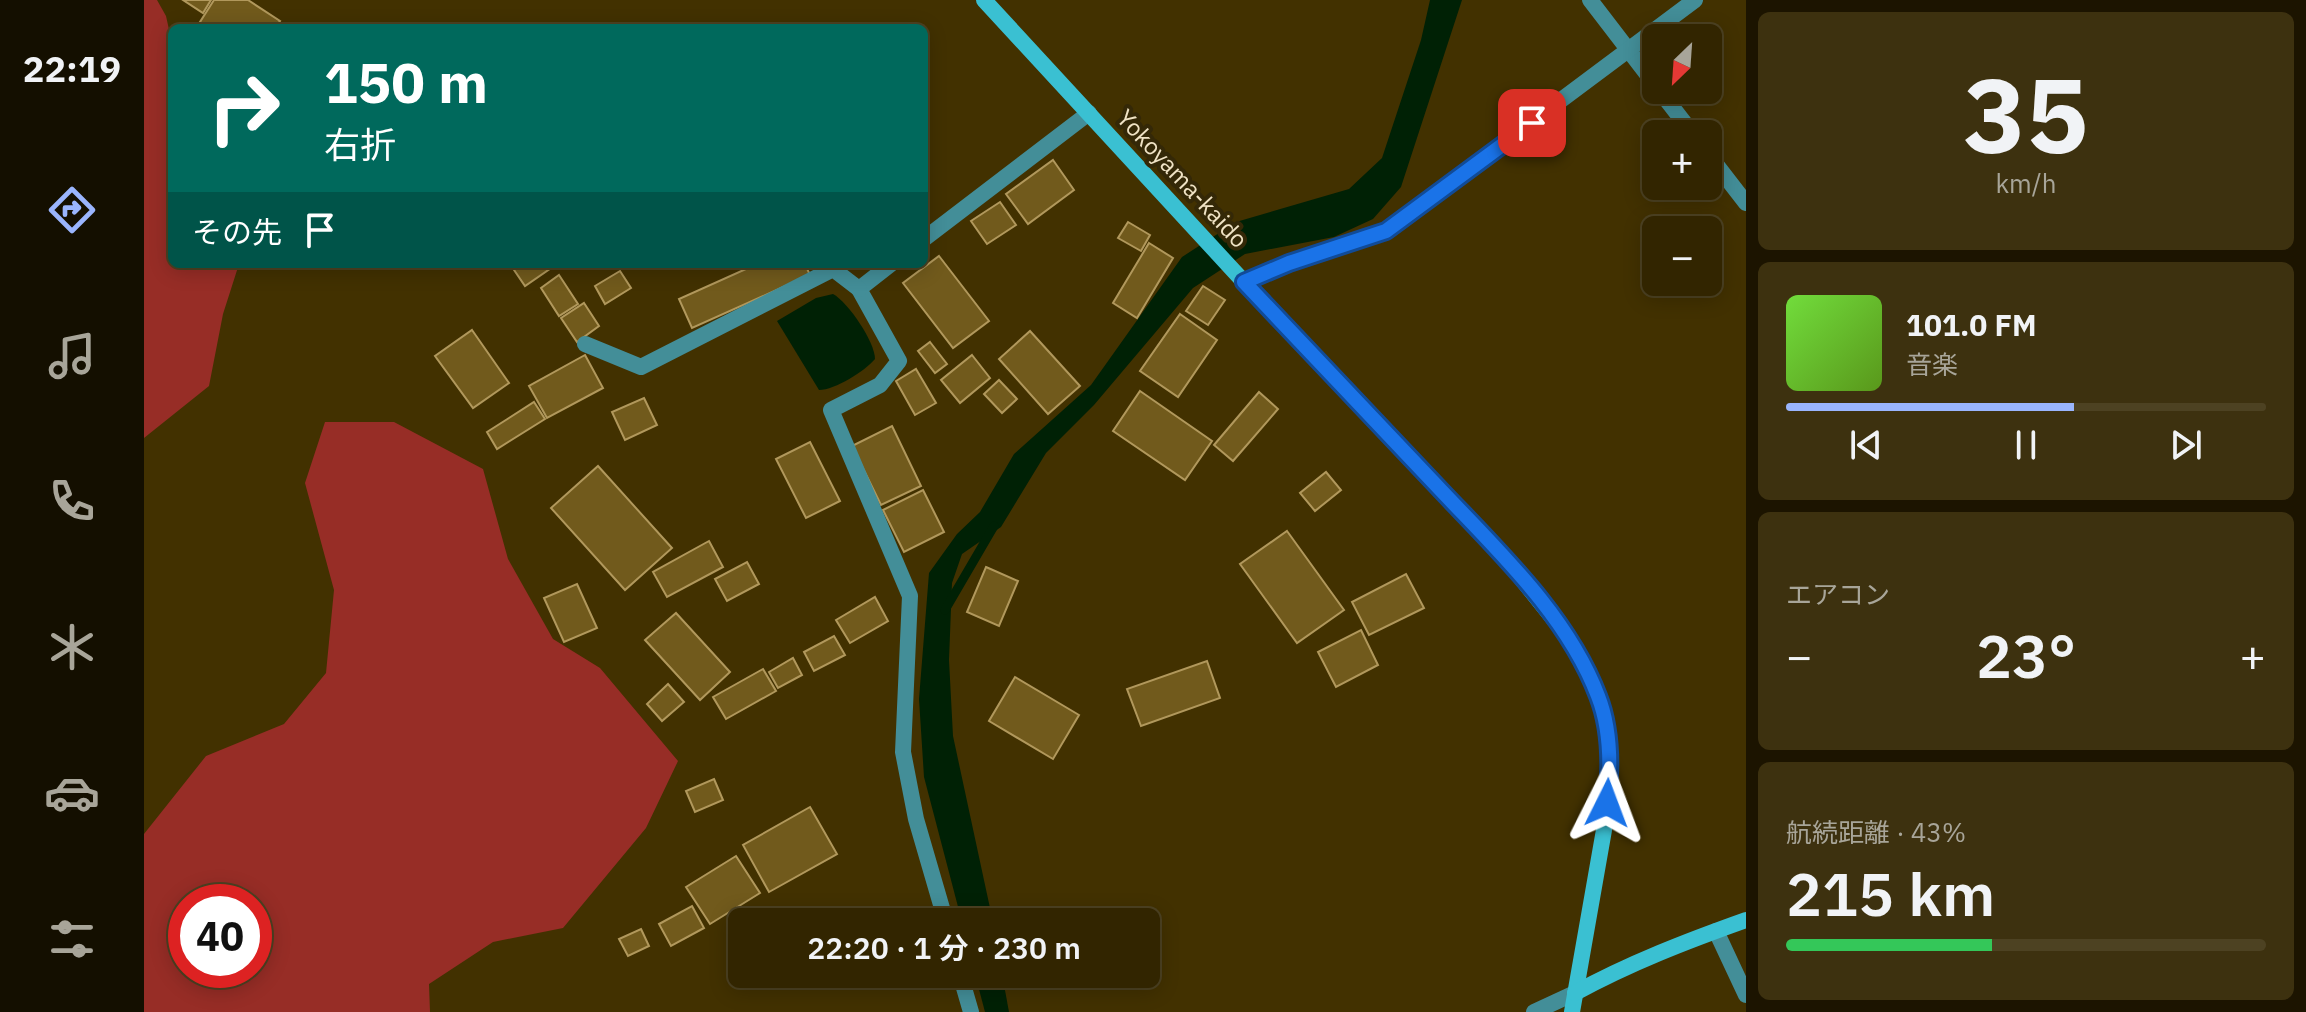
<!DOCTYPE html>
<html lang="ja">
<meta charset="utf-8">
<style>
body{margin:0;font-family:"IBM Plex Sans","Noto Sans JP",sans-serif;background:#3d310f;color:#f1f3f6;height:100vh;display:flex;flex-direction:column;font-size:30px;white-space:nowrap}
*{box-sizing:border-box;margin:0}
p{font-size:26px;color:#a8a599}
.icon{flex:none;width:44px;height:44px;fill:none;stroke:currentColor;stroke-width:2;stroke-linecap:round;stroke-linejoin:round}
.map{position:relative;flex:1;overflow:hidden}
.panel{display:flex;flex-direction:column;gap:12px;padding:12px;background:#1c1400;width:560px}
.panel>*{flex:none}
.hud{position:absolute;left:24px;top:24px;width:760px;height:244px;border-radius:12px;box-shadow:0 4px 20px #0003,0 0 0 2px #4d4222;background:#00695c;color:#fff;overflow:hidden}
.needle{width:52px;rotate:205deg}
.tools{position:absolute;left:1498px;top:24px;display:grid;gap:16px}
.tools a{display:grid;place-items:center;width:80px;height:80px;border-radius:12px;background:#322500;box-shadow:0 4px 20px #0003,0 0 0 2px #4d4222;font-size:40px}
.speed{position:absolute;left:24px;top:884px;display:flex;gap:16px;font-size:40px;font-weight:700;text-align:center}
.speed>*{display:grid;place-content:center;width:104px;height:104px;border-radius:50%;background:#322500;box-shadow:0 4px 20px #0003,0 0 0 2px #4d4222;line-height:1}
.speed .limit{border:12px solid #d22;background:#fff;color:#111}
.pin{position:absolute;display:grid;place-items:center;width:68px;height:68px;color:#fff;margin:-34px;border-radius:16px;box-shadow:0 4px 12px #0006}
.me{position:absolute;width:88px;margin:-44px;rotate:3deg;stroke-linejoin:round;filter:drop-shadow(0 0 6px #0008)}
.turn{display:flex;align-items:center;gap:28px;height:168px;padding:0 24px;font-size:36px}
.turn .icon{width:104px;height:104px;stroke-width:2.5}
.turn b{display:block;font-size:56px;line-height:68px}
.then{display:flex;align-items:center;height:76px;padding:0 24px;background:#0003;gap:16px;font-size:30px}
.big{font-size:60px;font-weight:600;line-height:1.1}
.panel .card{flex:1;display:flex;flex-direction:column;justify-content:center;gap:12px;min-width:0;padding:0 28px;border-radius:12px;background:#3d310f}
.panel .dial{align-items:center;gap:0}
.dial b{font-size:104px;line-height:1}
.song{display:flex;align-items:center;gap:24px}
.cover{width:96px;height:96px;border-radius:12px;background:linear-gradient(135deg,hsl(100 70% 55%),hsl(90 70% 35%))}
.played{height:8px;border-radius:4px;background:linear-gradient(90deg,#9ab5fd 60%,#4d4222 60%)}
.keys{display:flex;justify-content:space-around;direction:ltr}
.heat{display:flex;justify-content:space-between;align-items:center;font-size:44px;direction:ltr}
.charge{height:12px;border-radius:6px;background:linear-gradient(90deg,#34c759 43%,#4d4222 0)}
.trip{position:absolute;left:584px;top:908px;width:432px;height:80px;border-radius:12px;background:#322500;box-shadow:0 4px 20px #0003,0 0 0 2px #4d4222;font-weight:600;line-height:80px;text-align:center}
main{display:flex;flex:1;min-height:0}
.tabs{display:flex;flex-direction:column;width:144px;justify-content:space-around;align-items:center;background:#140f00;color:#a8a599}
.tabs .icon{width:56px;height:56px}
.tabs .selected{color:#9ab5fd}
.tabs b{font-size:36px;color:#f1f3f6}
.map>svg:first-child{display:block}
</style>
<main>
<nav class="tabs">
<b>22:19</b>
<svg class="icon selected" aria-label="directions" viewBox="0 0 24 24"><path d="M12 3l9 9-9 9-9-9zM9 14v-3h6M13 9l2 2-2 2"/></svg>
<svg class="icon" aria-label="music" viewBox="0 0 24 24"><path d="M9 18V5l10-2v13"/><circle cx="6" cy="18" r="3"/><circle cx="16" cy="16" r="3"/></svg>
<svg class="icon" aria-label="phone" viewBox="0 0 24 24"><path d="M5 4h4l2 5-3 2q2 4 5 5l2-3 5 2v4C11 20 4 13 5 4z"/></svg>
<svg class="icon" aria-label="climate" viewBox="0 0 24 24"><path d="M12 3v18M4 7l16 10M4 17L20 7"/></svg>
<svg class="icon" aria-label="car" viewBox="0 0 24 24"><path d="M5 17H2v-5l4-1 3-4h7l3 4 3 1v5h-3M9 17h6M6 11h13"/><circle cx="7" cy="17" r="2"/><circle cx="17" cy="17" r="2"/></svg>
<svg class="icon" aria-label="filters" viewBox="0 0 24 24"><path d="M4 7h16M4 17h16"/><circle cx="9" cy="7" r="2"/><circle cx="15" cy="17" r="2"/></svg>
</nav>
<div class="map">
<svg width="1602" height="1012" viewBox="0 0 1602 1012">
<rect width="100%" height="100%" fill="#423100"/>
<g fill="#972d26" fill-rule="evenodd">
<polygon points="0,0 13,0 22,16 28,43 28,264 95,264 79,314 65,386 0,438"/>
<path d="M181,422h69l89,47 25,90 45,80 47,29 78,93 -32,67 -83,100 -70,14 -64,42 1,28h-286v-178l62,-78 78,-32 42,-51 8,-83 -29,-107zM42,902h68v68h-68z"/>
</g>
<g fill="#002105">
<polygon points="1286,0 1318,0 1257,187 1229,219 1190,237 1101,254 1049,288 950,405 902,453 857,527 818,554 808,583 805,660 809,736 849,922 818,922 780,777 775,699 785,573 813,534 836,512 870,454 947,385 1038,257 1092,222 1205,189 1238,158 1277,40"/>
<path d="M689,294c15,8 42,48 42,65 -10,12 -40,31 -56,31l-42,-69 39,-23z"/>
<polygon points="831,974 858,974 865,1012 841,1012"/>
</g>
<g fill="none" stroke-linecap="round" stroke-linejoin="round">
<polyline stroke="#002105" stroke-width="9" points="801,610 850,526"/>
</g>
<g fill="#715a1c" stroke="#b1985c" stroke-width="2">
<polygon points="39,0 67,0 59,13"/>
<polygon points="70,0 104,0 136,21 131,28 66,28 56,22"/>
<polygon points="909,160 930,190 884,224 862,194"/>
<polygon points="856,202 872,225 843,244 827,221"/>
<polygon points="984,222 1006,235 997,251 974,238"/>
<polygon points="1005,243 1029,258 993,318 969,303"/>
<polygon points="795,256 845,321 809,348 759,283"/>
<polygon points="366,264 413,264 381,286"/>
<polygon points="613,264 661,264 666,275 548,328 535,299"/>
<polygon points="476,271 487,288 461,304 451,286"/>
<polygon points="415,275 434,304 415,316 397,288"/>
<polygon points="1059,286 1081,300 1064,325 1042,311"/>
<polygon points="440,303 455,326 433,342 417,318"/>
<polygon points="1036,314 1073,340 1034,397 996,371"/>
<polygon points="328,330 365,383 329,408 291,356"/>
<polygon points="886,331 936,386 904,414 855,359"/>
<polygon points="786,342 803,364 791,373 774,351"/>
<polygon points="441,355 459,388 403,418 385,386"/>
<polygon points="828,355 846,378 816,403 797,380"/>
<polygon points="772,369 792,403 771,415 752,381"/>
<polygon points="855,380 873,399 858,413 840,394"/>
<polygon points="996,391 1068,441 1041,480 969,431"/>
<polygon points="1115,392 1134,409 1089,461 1070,445"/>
<polygon points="500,398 513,425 481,440 468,412"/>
<polygon points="390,402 401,419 353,449 343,432"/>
<polygon points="748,426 777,486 737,505 708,446"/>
<polygon points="666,442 696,501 662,518 632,459"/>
<polygon points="454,466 528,548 481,590 407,508"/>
<polygon points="1182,472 1197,490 1171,511 1156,493"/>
<polygon points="779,490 800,532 760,552 739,510"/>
<polygon points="1143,531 1200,610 1153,643 1096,564"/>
<polygon points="565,541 579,567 523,597 509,572"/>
<polygon points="603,562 615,584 583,601 571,579"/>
<polygon points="842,567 874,581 855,626 823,612"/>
<polygon points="1262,574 1280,608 1225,635 1208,602"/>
<polygon points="433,584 453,628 420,642 400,598"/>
<polygon points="731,597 744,621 706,643 692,620"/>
<polygon points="532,613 586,672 556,700 501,640"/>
<polygon points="1217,630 1234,665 1192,687 1174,652"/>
<polygon points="690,636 701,655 670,671 660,652"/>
<polygon points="649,658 658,675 634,688 625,672"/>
<polygon points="1063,661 1076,698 997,726 983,689"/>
<polygon points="619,669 632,691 582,719 569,697"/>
<polygon points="871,677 935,715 909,759 845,721"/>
<polygon points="524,684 540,702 518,721 503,704"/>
<polygon points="570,779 579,800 551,812 542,791"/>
<polygon points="666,807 693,854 625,892 599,845"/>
<polygon points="592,856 616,893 566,924 542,887"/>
<polygon points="548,906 560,928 527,946 515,924"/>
<polygon points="497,929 505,946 484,956 475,939"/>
</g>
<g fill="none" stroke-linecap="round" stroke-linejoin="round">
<g stroke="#438e98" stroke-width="16">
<polyline points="1446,0 1512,86"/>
<polyline points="1515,90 1549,134"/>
<polyline points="1564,154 1602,203"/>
<polyline points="780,239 945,113"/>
<polyline points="747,264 715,289 755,361 736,385 687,410 766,596 759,752 772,819 802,922"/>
<polyline points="1100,282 1145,263 1242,231 1551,0"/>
<polyline points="441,344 497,367 689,269 715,289"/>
<polyline points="1572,931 1602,995"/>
<polyline points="816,974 827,1012"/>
<polyline points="1390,1012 1431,993"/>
</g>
<g stroke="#3ac0d2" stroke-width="16">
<polyline points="840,0 1100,282 1360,557 1416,627 1436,656 1455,698 1464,734 1466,777 1460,830 1428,1012"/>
<path d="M1431,993c55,-30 112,-52 171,-73"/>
</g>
</g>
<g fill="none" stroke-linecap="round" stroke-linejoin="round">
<g stroke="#114b97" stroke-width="20">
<path id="route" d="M1388,123l-146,108 -97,32 -45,19c64,68 128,135 192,203 59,63 131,129 162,211 13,33 13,72 9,107"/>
</g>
<use href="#route" stroke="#1a73e8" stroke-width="14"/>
</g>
<g text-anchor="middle" stroke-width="8" stroke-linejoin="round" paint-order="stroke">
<g font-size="24" fill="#f0e3c5" stroke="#342807">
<text transform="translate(1038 179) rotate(47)" y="8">Yokoyama-kaido</text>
</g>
</g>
</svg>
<div class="tools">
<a><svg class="needle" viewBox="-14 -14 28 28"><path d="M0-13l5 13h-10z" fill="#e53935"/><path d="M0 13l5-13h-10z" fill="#a8a599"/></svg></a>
<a>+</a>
<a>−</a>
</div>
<div class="speed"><div class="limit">40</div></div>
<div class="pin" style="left:1388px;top:123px;background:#d93025"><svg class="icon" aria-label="arrive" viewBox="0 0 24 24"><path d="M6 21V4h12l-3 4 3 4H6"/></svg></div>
<svg class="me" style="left:1463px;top:803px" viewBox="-20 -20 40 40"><path d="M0-17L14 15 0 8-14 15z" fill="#1a73e8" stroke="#fff" stroke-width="4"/></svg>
<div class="trip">22:20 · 1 分 · 230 m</div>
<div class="hud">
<div class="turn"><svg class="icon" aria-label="right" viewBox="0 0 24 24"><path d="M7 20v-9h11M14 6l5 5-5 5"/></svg><div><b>150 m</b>右折</div></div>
<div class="then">その先<svg class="icon" aria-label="arrive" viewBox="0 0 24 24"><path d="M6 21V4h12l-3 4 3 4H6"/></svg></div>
</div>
</div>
<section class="panel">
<div class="card dial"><b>35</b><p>km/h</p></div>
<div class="card">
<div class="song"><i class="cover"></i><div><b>101.0 FM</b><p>音楽</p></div></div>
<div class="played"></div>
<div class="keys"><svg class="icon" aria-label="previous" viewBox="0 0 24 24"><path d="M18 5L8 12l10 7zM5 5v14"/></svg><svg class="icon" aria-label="pause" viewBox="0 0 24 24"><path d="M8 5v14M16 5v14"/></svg><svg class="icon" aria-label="next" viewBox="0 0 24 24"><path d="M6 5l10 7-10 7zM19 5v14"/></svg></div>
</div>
<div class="card"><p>エアコン</p>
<div class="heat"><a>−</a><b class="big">23°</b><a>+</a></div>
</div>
<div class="card"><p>航続距離 · 43%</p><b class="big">215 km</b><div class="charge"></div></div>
</section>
</main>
